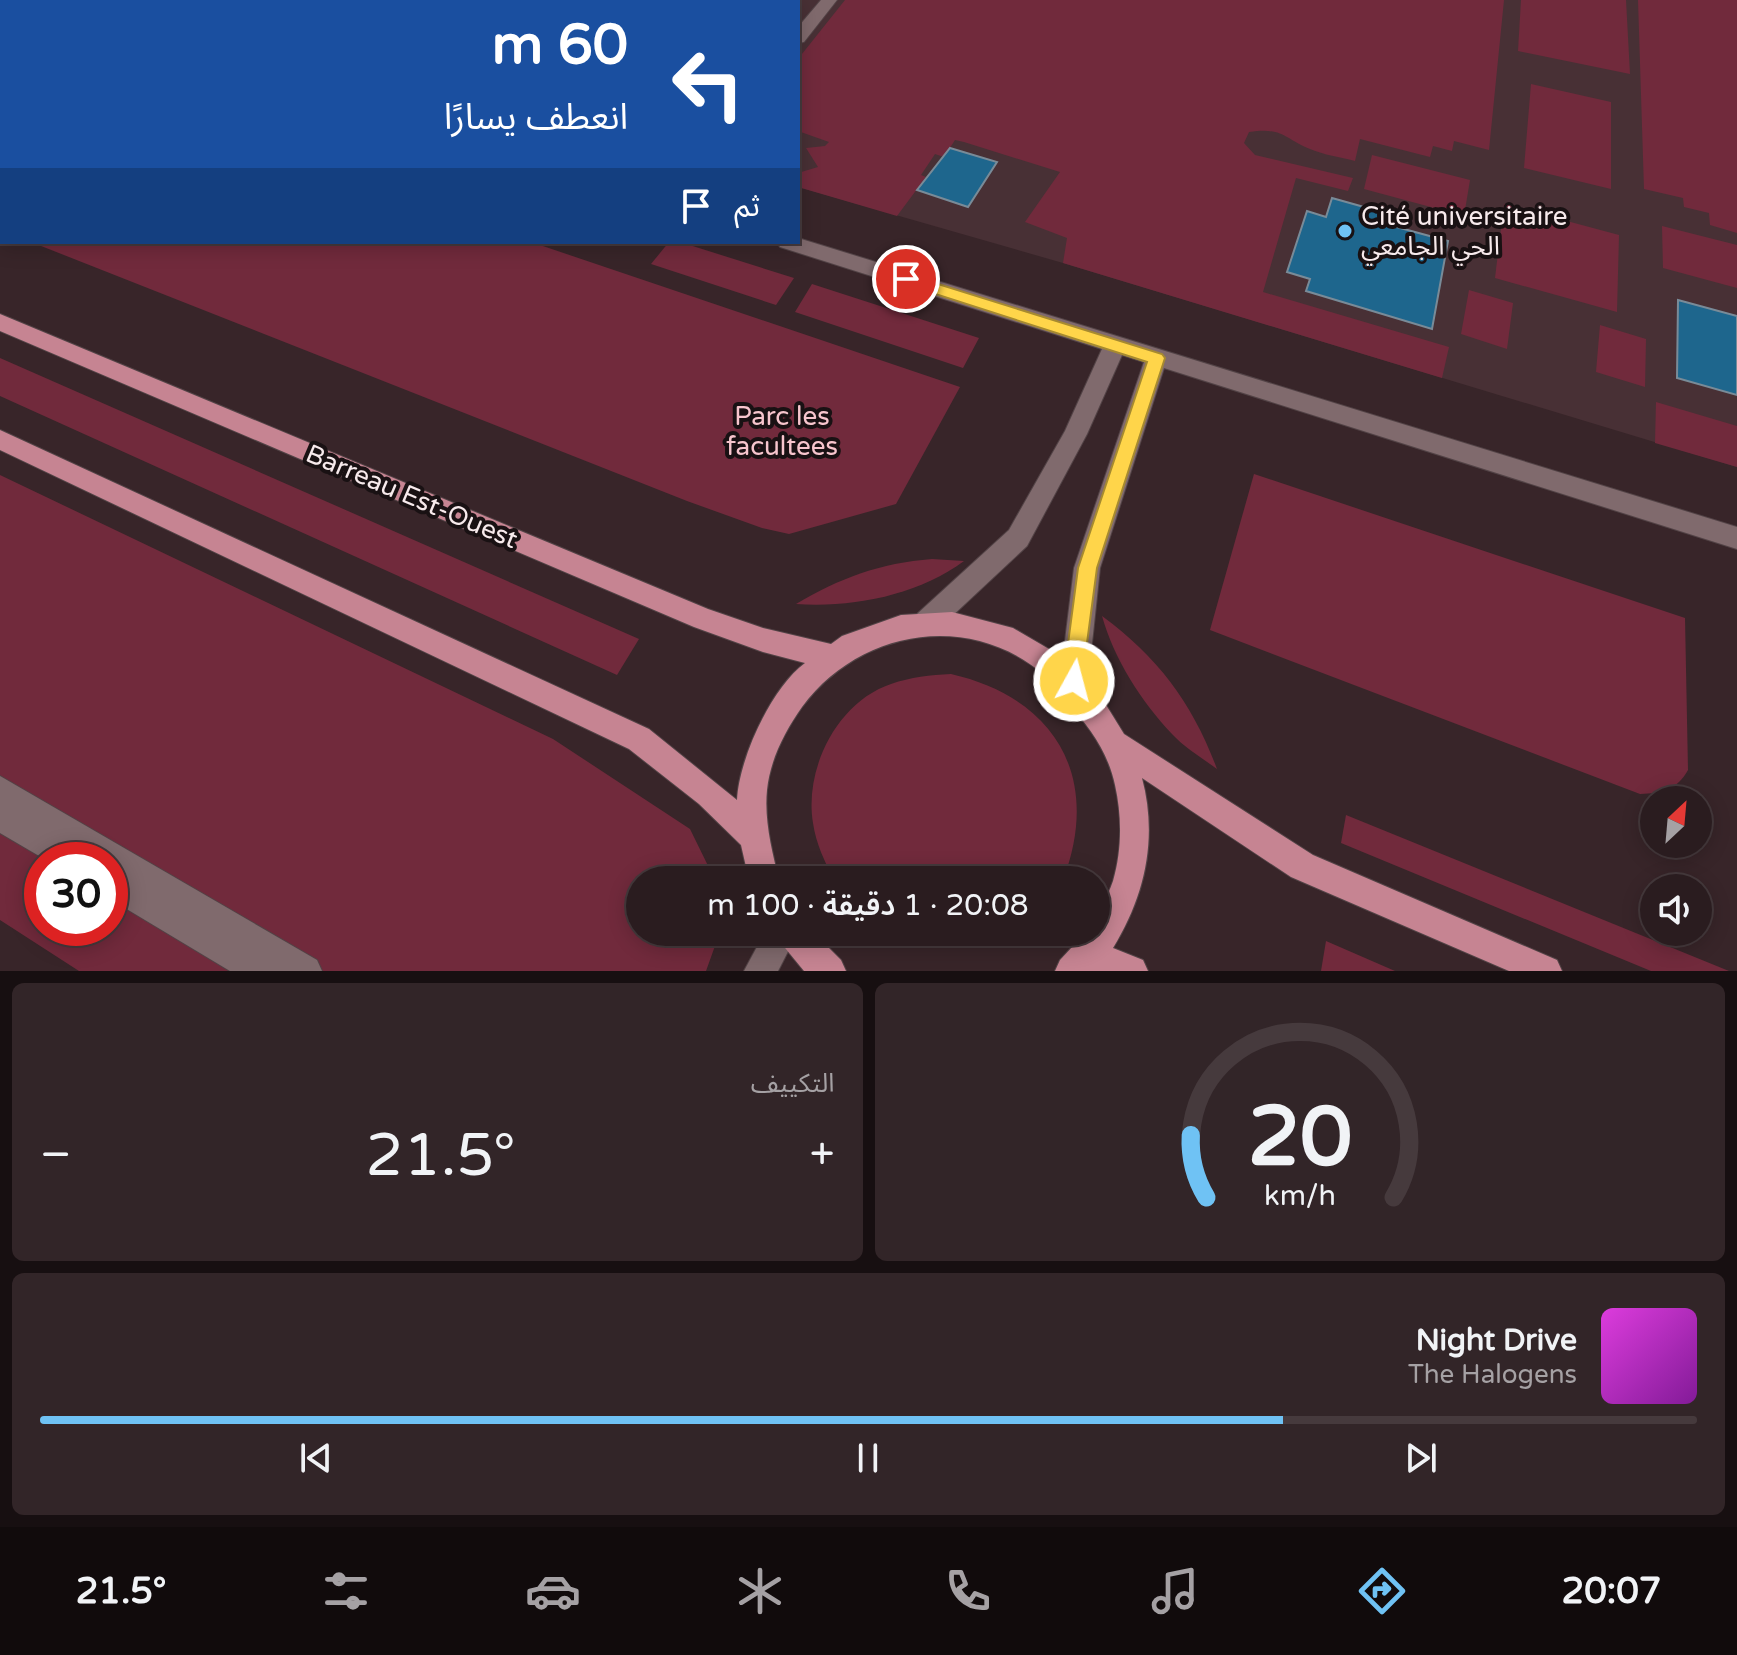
<!DOCTYPE html>
<html lang="ar">
<meta charset="utf-8">
<style>
body{margin:0;font-family:"Varela Round","Noto Sans Arabic",sans-serif;background:#322528;color:#f1f3f6;direction:rtl;height:100vh;display:flex;flex-direction:column;font-size:30px;white-space:nowrap}
*{box-sizing:border-box;margin:0}
p{font-size:26px;color:#a5a1a4}
.icon{flex:none;width:44px;height:44px;fill:none;stroke:currentColor;stroke-width:2;stroke-linecap:round;stroke-linejoin:round}
.map{position:relative;height:971px;overflow:hidden;direction:ltr}
.details{display:flex;flex-direction:column;gap:12px;padding:12px;background:#170f11;flex:1}
.details>*{flex:none}
.banner{position:absolute;left:0px;top:0px;width:800px;height:244px;box-shadow:0 4px 20px #0003,0 0 0 2px #463a3d;direction:rtl;background:#1a4fa0;color:#fff;overflow:hidden}
.needle{width:52px;rotate:26deg}
.buttons{position:absolute;left:1640px;top:786px;display:grid;gap:16px}
.buttons a{display:grid;place-items:center;width:72px;height:72px;border-radius:50%;background:#2a1c1f;box-shadow:0 4px 20px #0003,0 0 0 2px #463a3d;font-size:40px}
.speed{position:absolute;left:24px;top:842px;display:flex;gap:16px;font-size:40px;font-weight:700;text-align:center}
.speed>*{display:grid;place-content:center;width:104px;height:104px;border-radius:50%;background:#2a1c1f;box-shadow:0 4px 20px #0003,0 0 0 2px #463a3d;line-height:1}
.speed .limit{border:12px solid #d22;background:#fff;color:#111}
.pin{position:absolute;display:grid;place-items:center;width:68px;height:68px;color:#fff;margin:-34px;border:4px solid #fff;border-radius:50%;box-shadow:0 2px 8px #0007}
.me{position:absolute;width:88px;margin:-44px;rotate:7deg;stroke-linejoin:round;filter:drop-shadow(0 0 6px #0008)}
.turn{display:flex;align-items:center;gap:28px;height:168px;padding:0 40px;font-size:36px}
.turn .icon{width:104px;height:104px;stroke-width:2.5}
.turn b{display:block;font-size:56px;line-height:68px}
.then{display:flex;align-items:center;height:76px;padding:0 40px;background:#0003;gap:16px;font-size:30px}
.big{font-size:60px;font-weight:600;line-height:1.1}
.details .widget{flex:1;display:flex;flex-direction:column;justify-content:center;gap:12px;min-width:0;padding:0 28px;border-radius:12px;background:#322528}
.details .dial{align-items:center;gap:0}
.dial svg{height:208px;overflow:visible;fill:none;stroke:#463a3d;stroke-width:7;stroke-linecap:round;text-anchor:middle}
.dial text{fill:#f1f3f6;stroke:none}
.song{display:flex;align-items:center;gap:24px}
.cover{width:96px;height:96px;border-radius:12px;background:linear-gradient(135deg,hsl(300 70% 55%),hsl(290 70% 35%))}
.played{height:8px;border-radius:4px;background:linear-gradient(90deg,#6fc2f4 75%,#463a3d 75%)}
.keys{display:flex;justify-content:space-around;direction:ltr}
.heat{display:flex;justify-content:space-between;align-items:center;font-size:44px;direction:ltr}
.details .tiles{flex:1;display:grid;gap:12px;grid-template-columns:1fr 1fr}
.widget:last-child{grid-column:span 2}
.trip{position:absolute;left:626px;top:866px;width:484px;height:80px;border-radius:40px;background:#2a1c1f;box-shadow:0 4px 20px #0003,0 0 0 2px #463a3d;font-weight:600;line-height:80px;text-align:center;direction:rtl}
.dock{display:flex;height:128px;justify-content:space-around;align-items:center;background:#110b0c;color:#a5a1a4}
.dock .icon{width:56px;height:56px}
.dock .on{color:#6fc2f4}
.dock b{font-size:36px;color:#f1f3f6}
.map>svg:first-child{display:block}
</style>
<div class="map">
<svg width="1737" height="971" viewBox="0 0 1737 971">
<rect width="100%" height="100%" fill="#382529"/>
<polygon fill="#483035" points="173,0 1737,0 1737,467 1063,263 798,187 798,2"/>
<g fill="#712a3c" fill-rule="evenodd">
<path d="M845,0h659l-15,150 -35,-9 -2,10 -19,-5 -3,11 -70,-18 -5,22c-15,-4 -31,-6 -45,-12 -27,-11 -27,-22 -61,-17l-5,11 11,12 98,23 -5,13 -52,-13 -33,114 186,55 -7,31 -379,-115 4,-25 -42,-16 35,-50 -96,-30 -9,-2 -11,17 -9,-3 -14,21 5,2 -29,39 -99,-29v-14l20,-6 -12,-19 19,-2 4,-4 -31,-11v-72z"/>
<polygon points="1521,0 1626,0 1630,74 1518,51"/>
<polygon points="1638,0 1737,0 1737,233 1710,225 1709,213 1684,207 1683,198 1644,189"/>
<polygon points="1531,84 1611,102 1611,189 1524,168"/>
<polygon points="1372,155 1470,180 1464,216 1364,189"/>
<polygon points="1504,204 1619,235 1617,312 1495,278"/>
<polygon points="1662,226 1737,245 1737,288 1663,268"/>
<polygon points="31,242 531,242 960,387 896,504 789,534 762,528 687,501"/>
<polygon points="669,242 680,242 794,278 776,305 651,264"/>
<polygon points="812,284 979,338 963,368 795,312"/>
<polygon points="1469,290 1513,303 1507,349 1461,334"/>
<polygon points="1600,325 1646,339 1645,387 1596,372"/>
<polygon points="0,358 639,639 617,675 0,396"/>
<polygon points="1656,402 1737,426 1737,467 1655,443"/>
<path d="M1254,474l431,144 3,152c-11,20 -26,23 -48,24l-430,-164z"/>
<path d="M0,475l553,264 137,90 25,51h-75v52h80l-14,39h-627l-79,-51zM42,860h68v68h-68z"/>
<path d="M932,559l32,2c-46,34 -111,47 -168,43 44,-26 84,-41 136,-45z"/>
<path d="M1102,616c56,41 91,88 115,153 -15,-11 -32,-21 -45,-35 -31,-33 -58,-75 -70,-118z"/>
<path d="M951,674c105,24 151,104 112,206h-229c-9,-18 -18,-36 -21,-57 -9,-54 24,-121 78,-139 20,-7 39,-9 60,-10z"/>
<polygon points="1346,815 1729,971 1651,971 1341,843"/>
<path d="M892,932h120c-36,16 -85,21 -120,0z"/>
<polygon points="1326,941 1395,971 1321,971"/>
</g>
<g fill="#1e668d" stroke="#798b98" stroke-width="2">
<polygon points="950,148 997,162 968,207 917,190"/>
<polygon points="1332,198 1396,216 1393,226 1448,241 1432,329 1306,291 1310,279 1287,272 1307,211 1326,217"/>
<polygon points="1678,300 1737,316 1737,395 1677,378"/>
</g>
<g fill="none" stroke-linecap="round" stroke-linejoin="round">
<g stroke="#524346" stroke-width="2">
<g id="lane">
<polygon points="821,0 837,0 804,42 798,43 798,27"/>
<polygon points="0,776 317,960 322,971 230,971 110,899 110,860 46,860 0,833"/>
</g>
</g>
<g stroke="#524346" stroke-width="2">
<g id="street">
<polygon points="8,0 29,0 30,2 9,2"/>
<polygon points="798,238 1737,527 1737,549 1164,368 1100,568 1088,681 1084,690 1074,694 1064,690 1060,681 1074,568 1144,362 1122,355 1087,434 1027,546 935,632 926,635 917,632 913,623 917,614 1009,530 1065,431 1102,349 780,247 777,242 798,242"/>
<polygon points="765,932 798,932 778,971 744,971"/>
</g>
</g>
<g stroke="#524346" stroke-width="2">
<g id="primary">
<path d="M0,314l708,295 55,19 68,16 11,-8 59,-21 51,-3 61,16 48,28 42,44 21,34 189,121 244,105 5,11h-53l-218,-94 -149,-99c16,60 3,118 -29,170l30,12 5,11h-93l5,-11 26,-28h10c0,-19 11,-33 17,-51 9,-31 9,-65 2,-96 -7,-33 -26,-59 -48,-83 -8,-9 -15,-20 -24,-28 -76,-64 -185,-43 -241,33 -17,24 -32,53 -35,83 -3,30 5,61 12,90h-30l-8,-35 -42,-41 -70,-55 -629,-299v-20l649,299 88,71c2,-41 34,-112 68,-137l-42,-11 -69,-25 -694,-296z"/>
<polygon points="776,932 813,932 841,960 846,971 804,971 781,943"/>
</g>
</g>
<use href="#lane" fill="#806a6d" fill-rule="evenodd"/>
<use href="#street" fill="#806a6d" fill-rule="evenodd"/>
<use href="#primary" fill="#c68492" fill-rule="evenodd"/>
</g>
<polygon fill="#ffd54a" stroke="#a68a30" stroke-width="2" points="906,274 1162,354 1165,358 1097,568 1081,688 1074,691 1066,688 1063,681 1078,568 1147,362 901,283 899,279"/>
<circle fill="#6fc2f4" stroke="#191113" stroke-width="3" cx="1345" cy="231" r="8"/>
<g text-anchor="middle" stroke-width="8" stroke-linejoin="round" paint-order="stroke">
<g font-size="26" fill="#f7eaec" stroke="#191113" text-anchor="start">
<text x="1361" y="225">Cité universitaire<tspan x="1361" dy="30">الحي الجامعي</tspan></text>
</g>
<g font-size="26" fill="#f7c5cd" stroke="#191113">
<text x="782" y="425">Parc les<tspan x="782" dy="30">facultees</tspan></text>
</g>
<g font-size="26" fill="#f7eaec" stroke="#191113">
<text transform="translate(412 496) rotate(23)" y="9">Barreau Est-Ouest</text>
</g>
</g>
</svg>
<div class="buttons">
<a><svg class="needle" viewBox="-14 -14 28 28"><path d="M0-13l5 13h-10z" fill="#e53935"/><path d="M0 13l5-13h-10z" fill="#a5a1a4"/></svg></a>
<a><svg class="icon" aria-label="sound" viewBox="0 0 24 24"><path d="M4 9h4l5-4v14l-5-4H4zM17 9q2 3 0 6"/></svg></a>
</div>
<div class="speed"><div class="limit">30</div></div>
<div class="pin" style="left:906px;top:279px;background:#d93025"><svg class="icon" aria-label="arrive" viewBox="0 0 24 24"><path d="M6 21V4h12l-3 4 3 4H6"/></svg></div>
<svg class="me" style="left:1074px;top:681px" viewBox="-20 -20 40 40"><circle r="17" fill="#ffd54a" stroke="#fff" stroke-width="3"/><path d="M0-11L8 9 0 5-8 9z" fill="#fff"/></svg>
<div class="trip">20:08 · 1 دقيقة · 100 m</div>
<div class="banner">
<div class="turn"><svg class="icon" aria-label="left" viewBox="0 0 24 24"><path d="M17 20v-9H6M10 6l-5 5 5 5"/></svg><div><b>60 m</b>انعطف يسارًا</div></div>
<div class="then">ثم<svg class="icon" aria-label="arrive" viewBox="0 0 24 24"><path d="M6 21V4h12l-3 4 3 4H6"/></svg></div>
</div>
</div>
<section class="details">
<div class="tiles">
<div class="widget dial"><svg viewBox="0 0 100 80">
<path d="M14 69A42 42 0 1 1 86 69"/>
<path d="M14 69A42 42 0 0 1 8 45" stroke="#6fc2f4"/>
<text x="50" y="56" font-size="32" font-weight="700">20</text>
<text x="50" y="72" font-size="11">km/h</text>
</svg></div>
<div class="widget"><p>التكييف</p>
<div class="heat"><a>−</a><b class="big">21.5°</b><a>+</a></div>
</div>
<div class="widget">
<div class="song"><i class="cover"></i><div><b>Night Drive</b><p>The Halogens</p></div></div>
<div class="played"></div>
<div class="keys"><svg class="icon" aria-label="previous" viewBox="0 0 24 24"><path d="M18 5L8 12l10 7zM5 5v14"/></svg><svg class="icon" aria-label="pause" viewBox="0 0 24 24"><path d="M8 5v14M16 5v14"/></svg><svg class="icon" aria-label="next" viewBox="0 0 24 24"><path d="M6 5l10 7-10 7zM19 5v14"/></svg></div>
</div>
</div>
</section>
<nav class="dock">
<b>20:07</b>
<svg class="icon on" aria-label="directions" viewBox="0 0 24 24"><path d="M12 3l9 9-9 9-9-9zM9 14v-3h6M13 9l2 2-2 2"/></svg>
<svg class="icon" aria-label="music" viewBox="0 0 24 24"><path d="M9 18V5l10-2v13"/><circle cx="6" cy="18" r="3"/><circle cx="16" cy="16" r="3"/></svg>
<svg class="icon" aria-label="phone" viewBox="0 0 24 24"><path d="M5 4h4l2 5-3 2q2 4 5 5l2-3 5 2v4C11 20 4 13 5 4z"/></svg>
<svg class="icon" aria-label="climate" viewBox="0 0 24 24"><path d="M12 3v18M4 7l16 10M4 17L20 7"/></svg>
<svg class="icon" aria-label="car" viewBox="0 0 24 24"><path d="M5 17H2v-5l4-1 3-4h7l3 4 3 1v5h-3M9 17h6M6 11h13"/><circle cx="7" cy="17" r="2"/><circle cx="17" cy="17" r="2"/></svg>
<svg class="icon" aria-label="filters" viewBox="0 0 24 24"><path d="M4 7h16M4 17h16"/><circle cx="9" cy="7" r="2"/><circle cx="15" cy="17" r="2"/></svg>
<b>21.5°</b>
</nav>
